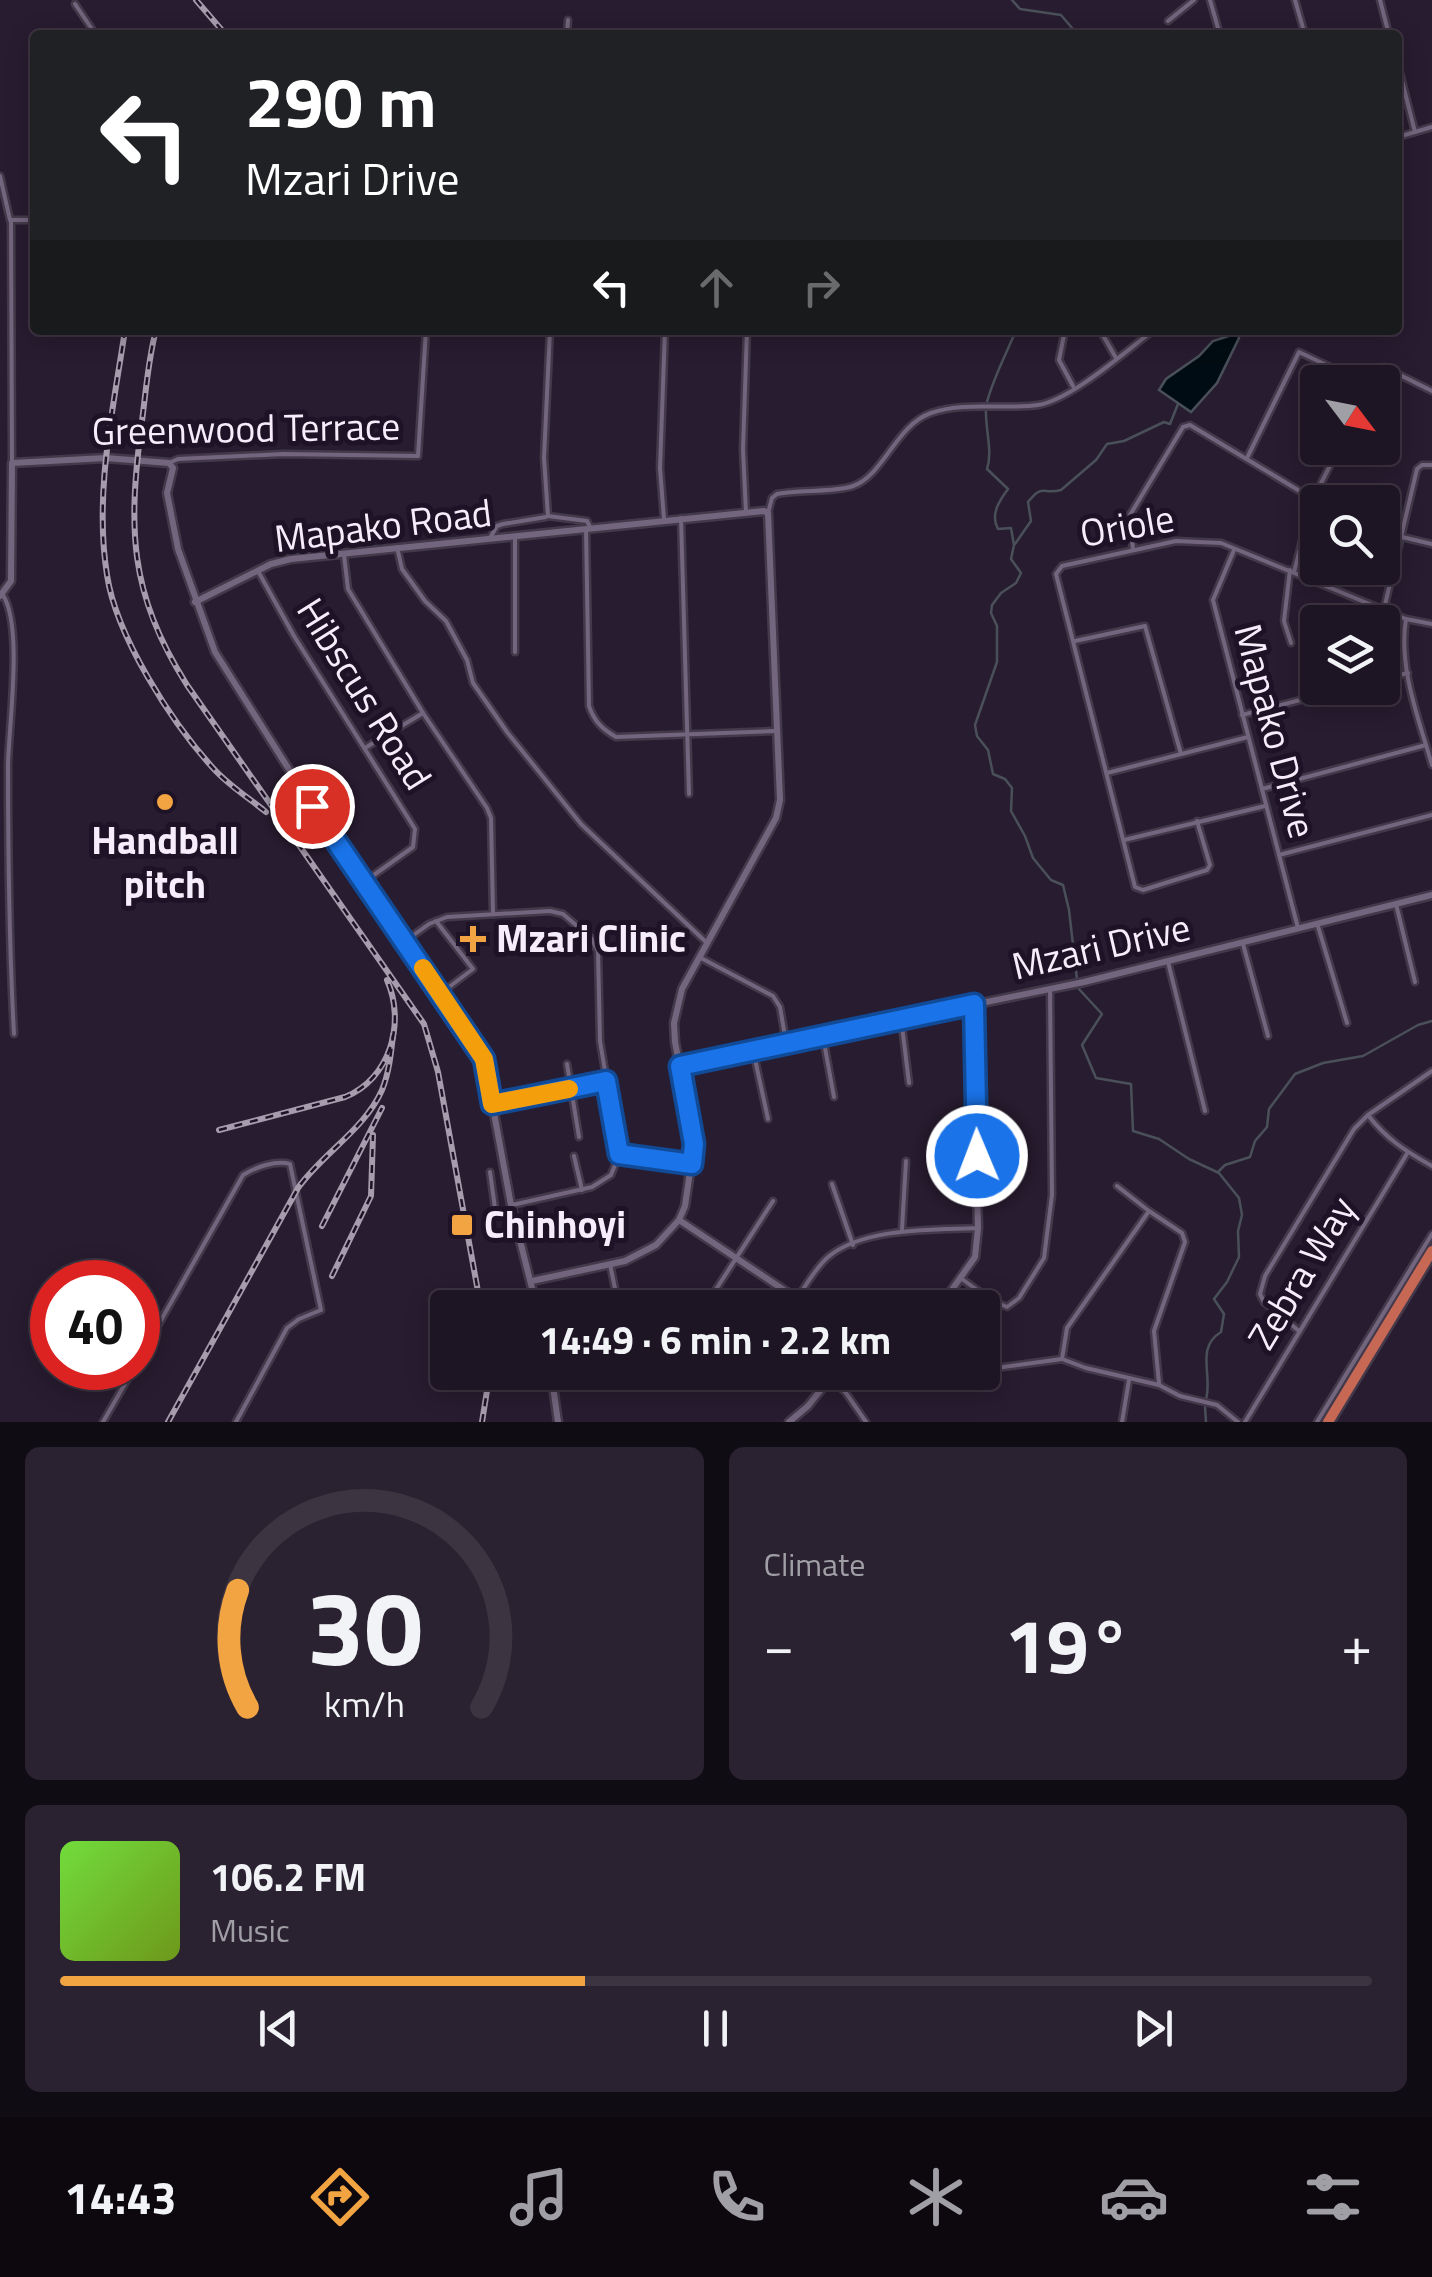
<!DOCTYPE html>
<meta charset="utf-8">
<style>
body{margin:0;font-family:"Titillium Web",sans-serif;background:#2b2231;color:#f1f3f6;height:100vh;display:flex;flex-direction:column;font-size:38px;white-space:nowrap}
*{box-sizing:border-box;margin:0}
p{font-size:32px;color:#a19fa6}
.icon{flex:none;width:55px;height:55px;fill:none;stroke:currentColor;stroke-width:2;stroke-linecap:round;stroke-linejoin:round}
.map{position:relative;height:1422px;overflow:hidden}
.side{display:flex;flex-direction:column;gap:25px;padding:25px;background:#100c14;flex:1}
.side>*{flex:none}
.banner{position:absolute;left:30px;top:30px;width:1372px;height:305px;border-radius:10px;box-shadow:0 5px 25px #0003,0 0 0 2px #3c3441;background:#202124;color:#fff;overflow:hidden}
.needle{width:65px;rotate:122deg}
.fabs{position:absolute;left:1300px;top:365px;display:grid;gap:20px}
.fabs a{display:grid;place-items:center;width:100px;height:100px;border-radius:10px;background:#1e1524;box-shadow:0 5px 25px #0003,0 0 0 2px #3c3441;font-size:50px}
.speed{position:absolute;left:30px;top:1260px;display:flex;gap:20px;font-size:50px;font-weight:700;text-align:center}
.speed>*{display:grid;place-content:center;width:130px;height:130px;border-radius:50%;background:#1e1524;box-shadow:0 5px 25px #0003,0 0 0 2px #3c3441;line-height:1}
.speed .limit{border:15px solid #d22;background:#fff;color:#111}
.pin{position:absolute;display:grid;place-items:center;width:85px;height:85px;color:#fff;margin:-42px;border:5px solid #fff;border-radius:50%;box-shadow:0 2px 10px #0007}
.me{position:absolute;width:110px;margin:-55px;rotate:359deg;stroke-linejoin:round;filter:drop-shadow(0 0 8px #0008)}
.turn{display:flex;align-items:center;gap:35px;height:210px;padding:0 50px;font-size:45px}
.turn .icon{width:130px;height:130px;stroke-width:2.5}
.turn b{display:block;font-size:70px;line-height:85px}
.lanes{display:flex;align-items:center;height:95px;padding:0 50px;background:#0003;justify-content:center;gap:50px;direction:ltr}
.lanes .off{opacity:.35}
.big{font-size:75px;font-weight:700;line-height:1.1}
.side .card{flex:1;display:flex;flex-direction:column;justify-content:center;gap:15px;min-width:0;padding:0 35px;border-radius:15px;background:#2b2231}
.side .dial{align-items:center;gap:0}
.dial svg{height:260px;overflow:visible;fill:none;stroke:#3c3441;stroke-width:7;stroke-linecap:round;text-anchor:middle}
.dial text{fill:#f1f3f6;stroke:none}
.song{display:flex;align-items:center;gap:30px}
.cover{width:120px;height:120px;border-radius:15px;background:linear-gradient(135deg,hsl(100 70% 55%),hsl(80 70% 35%))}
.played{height:10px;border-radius:5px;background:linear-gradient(90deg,#f3a442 40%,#3c3441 40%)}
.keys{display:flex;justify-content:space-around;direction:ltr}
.heat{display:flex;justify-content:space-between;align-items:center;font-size:55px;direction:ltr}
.side .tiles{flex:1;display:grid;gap:25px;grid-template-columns:1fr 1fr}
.card:last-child{grid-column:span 2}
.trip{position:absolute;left:430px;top:1290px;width:570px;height:100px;border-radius:10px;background:#1e1524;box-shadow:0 5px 25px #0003,0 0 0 2px #3c3441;font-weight:700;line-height:100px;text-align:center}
.tabs{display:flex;height:160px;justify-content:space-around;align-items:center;background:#0c080e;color:#a19fa6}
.tabs .icon{width:70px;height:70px}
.tabs .active{color:#f3a442}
.tabs b{font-size:45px;color:#f1f3f6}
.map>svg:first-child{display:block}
</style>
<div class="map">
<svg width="1432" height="1422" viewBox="0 0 1432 1422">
<rect width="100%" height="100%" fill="#281c30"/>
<polygon fill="#000c13" stroke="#4a5059" stroke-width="2.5" points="1238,333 1239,338 1217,383 1191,412 1159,390 1166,379 1199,356 1213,341"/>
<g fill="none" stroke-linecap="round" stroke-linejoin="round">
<g stroke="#4a5059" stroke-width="2.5">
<polyline points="1012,0 1020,9 1061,15 1078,35"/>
<path d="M987,402c7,-26 19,-47 29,-72"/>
<path d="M986,409c-1,20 7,42 1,60l21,20c-9,12 -18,26 -10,40l13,-1 3,17 -3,14 10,14 -5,10 -15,10 -9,12 -1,8 6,13v36l-22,63 2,11 11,14 5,24 12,5 7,9 -1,23 14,25 8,22 18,22 12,5 6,25 9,78 24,26 -20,31 14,33 35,6 2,47 26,8 30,20 30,14 20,25 3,17 -4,16 1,26 -12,25 -13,17 10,15 -3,18c-26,16 -8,43 -15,67"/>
<path d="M1015,544l16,-23 -3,-19c15,-19 14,-7 33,-12l35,-30 11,-16 17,-3 40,-19 6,2 8,-20"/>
<polyline points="1219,1171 1225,1165 1250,1157 1255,1141 1267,1127 1269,1109 1295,1074 1323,1063 1363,1056 1418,1025 1432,1021"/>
<polyline points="1205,1407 1206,1422"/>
</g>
<g stroke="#43394a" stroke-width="9">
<g id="minor">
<polyline points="1210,0 1220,35"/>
<polyline points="1295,0 1305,35"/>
<polyline points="1380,0 1389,35"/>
<polyline points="75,4 96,35"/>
<polyline points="1168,21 1194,0"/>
<polyline points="567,35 568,20"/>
<polyline points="1398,65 1415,132"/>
<polyline points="1398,137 1432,127"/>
<polyline points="0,176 10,220"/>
<polyline points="550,330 544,458 548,516 587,521 590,527"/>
<polyline points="1065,330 1059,360 1073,386"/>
<polyline points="1100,330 1116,358"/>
<polyline points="1368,382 1369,375 1384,367 1432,391"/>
<polyline points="1248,456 1299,352 1362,382"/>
<polyline points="12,461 11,220 35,220"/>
<polyline points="169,463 178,459 283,454 418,456 426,330"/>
<polyline points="746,513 743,449 747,330"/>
<path d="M768,513l4,-15 5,-4c23,-5 56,-1 76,-8 31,-11 43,-61 78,-73 35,-12 72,-3 107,-8 33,-5 88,-54 116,-75"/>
<polyline points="681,518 689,794"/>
<polyline points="664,519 660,468 665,330"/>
<path d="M586,528l3,178c5,15 13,23 27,31l159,-6"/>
<polyline points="515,537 515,652"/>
<polyline points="1402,537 1432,544"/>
<polyline points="490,538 497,526 503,524 546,517"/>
<polyline points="397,547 402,569 425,601 446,621 467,660 473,683 507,732 581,824 707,943"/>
<polyline points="1133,550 1130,515 1183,427 1190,425 1313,499"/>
<polyline points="1234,550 1213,600 1298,928"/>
<polyline points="344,555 348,589 423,713 487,808 491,818 493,914"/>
<polyline points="1382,561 1395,565"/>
<polyline points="1290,570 1284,621 1291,643"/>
<polyline points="258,571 294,636 415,829 413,847 364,882"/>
<polyline points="1294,572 1313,499 1339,448"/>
<path d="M3,595c20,32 6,128 5,169 0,90 1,180 6,270"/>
<polyline points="1384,609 1417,469 1422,465 1432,465"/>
<path d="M1406,619c-8,48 13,101 26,146"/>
<polyline points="1075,641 1145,626 1181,754"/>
<polyline points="1382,679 1408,673"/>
<polyline points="1242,715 1347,688"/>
<polyline points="365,748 423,713"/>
<polyline points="1107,773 1248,737"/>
<polyline points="1262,789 1426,745"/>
<polyline points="1197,821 1210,865 1207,870 1143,890 1135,887 1056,574 1062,566 1176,541 1221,543 1406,619 1432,624"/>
<polyline points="1124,840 1265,806"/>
<polyline points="1279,855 1432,815"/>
<polyline points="1396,904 1415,982"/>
<polyline points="436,921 473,969 441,993"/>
<polyline points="1317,923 1347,1023"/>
<polyline points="404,942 429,924 447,917 550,911 563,914 591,938 598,951 600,1041 619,1155 611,1175 592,1187 512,1205"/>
<polyline points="1243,944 1268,1036"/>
<polyline points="701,958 773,996 780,1007 786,1042"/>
<polyline points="1168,962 1205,1111"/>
<polyline points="901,1018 909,1083"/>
<polyline points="823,1037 834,1097"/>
<polyline points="753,1050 768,1119"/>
<polyline points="567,1064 579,1137"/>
<polyline points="493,1104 606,1081"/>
<path d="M1368,1115c18,24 39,37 64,51"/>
<polyline points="619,1155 689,1164"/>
<polyline points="574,1156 582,1190"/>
<polyline points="490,1172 495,1208"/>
<polyline points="832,1184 853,1245"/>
<polyline points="1117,1186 1149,1211 1067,1328 1062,1359 1086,1368 1159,1385 1180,1396 1217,1405 1238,1422"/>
<polyline points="1149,1211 1182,1233 1185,1242 1154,1331 1159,1383"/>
<polyline points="902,1229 906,1161"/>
<polyline points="610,1264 619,1308"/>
<polyline points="962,1279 991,1300 1007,1307 1019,1298 1044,1258 1052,1195 1050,989"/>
<polyline points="704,1308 773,1201"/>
<path d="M791,1308c11,-16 23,-39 37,-51 36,-30 106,-27 150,-29"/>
<polyline points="1299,1331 1264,1302 1260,1294 1265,1276 1354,1129 1368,1115 1432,1071"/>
<path d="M138,1361l105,-186c13,-8 33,-15 47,-11l31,146 -22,9 -12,9 -51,94"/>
<polyline points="982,1370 1062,1359"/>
<polyline points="831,1378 846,1393 866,1422"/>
<polyline points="555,1386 631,1375 679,1372"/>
<polyline points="103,1422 134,1368"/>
<polyline points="1122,1422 1129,1380"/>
<polyline points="1245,1422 1408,1152"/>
<polyline points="1317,1422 1432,1234"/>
</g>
</g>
<g stroke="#43394a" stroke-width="11">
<g id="tertiary">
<polyline points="0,596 11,581 12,463 106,458 169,463 173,468 167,493 178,549 215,652 312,806 484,1059 511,1205 537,1308"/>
<polyline points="195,602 271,564 291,559 764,511 768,513 780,800 776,818 682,989 674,1023 675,1042 694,1144 685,1206 679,1220 656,1245 625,1261 532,1281"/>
<polyline points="680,1065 1084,982 1432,895"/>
<polyline points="679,1220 811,1308"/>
<polyline points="939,1308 975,1257 978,1228 973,1003"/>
<polyline points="551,1372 558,1422"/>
<polyline points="789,1422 808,1406 835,1372"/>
</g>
</g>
<g stroke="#43394a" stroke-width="15">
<polyline id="trunk" points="1328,1422 1432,1251"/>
</g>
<use href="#minor" stroke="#73657d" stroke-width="4"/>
<use href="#tertiary" stroke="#73657d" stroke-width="6"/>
<use href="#trunk" stroke="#c76854" stroke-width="10"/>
<g stroke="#a69cad" stroke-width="6">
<g id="rail">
<polyline points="196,0 226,35"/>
<path d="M125,330c-12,80 -31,164 -18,245 9,61 65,148 106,193 15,17 36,30 53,44"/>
<path d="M156,330c-8,30 -10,61 -14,91 -14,106 -14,171 45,264l237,339 14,48 43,236"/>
<path d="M219,1130l126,-33c45,-18 61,-74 42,-117"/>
<polyline points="322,1226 382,1108"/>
<polyline points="332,1276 371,1196 373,1135"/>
<path d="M168,1422l130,-234c24,-34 67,-59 84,-98 7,-17 9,-36 11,-55"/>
<polyline points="482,1422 490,1372"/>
</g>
</g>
<use href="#rail" stroke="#1e1326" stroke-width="2.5" stroke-dasharray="8" stroke-linecap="butt"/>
</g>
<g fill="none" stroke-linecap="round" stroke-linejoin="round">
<g stroke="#114b97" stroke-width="25">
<polyline id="route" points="312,806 484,1059 492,1104 606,1081 619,1154 692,1164 694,1144 680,1066 974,1004 977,1156"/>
</g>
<use href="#route" stroke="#1a73e8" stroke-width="18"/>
<polyline stroke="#f59e0b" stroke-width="18" points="423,968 484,1059 492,1104 569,1089"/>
</g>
<g fill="#f3a442" stroke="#1e1326" stroke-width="4">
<circle cx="165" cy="802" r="10"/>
<path d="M468 924h10v10h10v10h-10v10h-10v-10h-10v-10h10z"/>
<rect x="450" y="1213" width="24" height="24" rx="5"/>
</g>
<g text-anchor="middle" stroke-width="10" stroke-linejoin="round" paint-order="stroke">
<g font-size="38" fill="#f5edfb" stroke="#1e1326">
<text transform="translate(246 429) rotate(-1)" y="13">Greenwood Terrace</text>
<text transform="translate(383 526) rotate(-7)" y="13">Mapako Road</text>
<text transform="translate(1127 526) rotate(-10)" y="13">Oriole</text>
<text transform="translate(364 694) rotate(58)" y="13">Hibscus Road</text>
<text transform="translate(1275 731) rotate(75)" y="13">Mapako Drive</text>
<text transform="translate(1101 947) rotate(-13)" y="13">Mzari Drive</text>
<text transform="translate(1302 1273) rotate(-59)" y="13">Zebra Way</text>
</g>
<g font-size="38" font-weight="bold" fill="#f5edfb" stroke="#1e1326" text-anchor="start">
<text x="165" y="854" text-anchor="middle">Handball<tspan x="165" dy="44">pitch</tspan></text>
<text x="496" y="952">Mzari Clinic</text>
<text x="484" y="1238">Chinhoyi</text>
</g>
</g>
</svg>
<div class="fabs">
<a><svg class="needle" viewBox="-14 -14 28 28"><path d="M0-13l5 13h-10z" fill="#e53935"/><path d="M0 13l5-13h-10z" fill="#a19fa6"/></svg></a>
<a><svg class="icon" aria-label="search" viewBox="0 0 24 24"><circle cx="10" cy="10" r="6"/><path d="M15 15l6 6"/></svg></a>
<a><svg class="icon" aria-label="layers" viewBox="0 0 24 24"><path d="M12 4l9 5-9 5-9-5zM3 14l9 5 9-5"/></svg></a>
</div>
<div class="speed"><div class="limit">40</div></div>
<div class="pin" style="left:312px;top:806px;background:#d93025"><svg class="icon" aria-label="arrive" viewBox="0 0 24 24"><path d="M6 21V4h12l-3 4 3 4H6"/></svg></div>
<svg class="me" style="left:977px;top:1156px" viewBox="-20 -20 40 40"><circle r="17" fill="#1a73e8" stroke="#fff" stroke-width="3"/><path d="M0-11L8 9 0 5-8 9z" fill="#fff"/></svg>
<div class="trip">14:49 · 6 min · 2.2 km</div>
<div class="banner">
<div class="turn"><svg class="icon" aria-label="left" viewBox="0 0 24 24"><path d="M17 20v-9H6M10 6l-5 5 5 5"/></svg><div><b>290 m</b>Mzari Drive</div></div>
<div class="lanes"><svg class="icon" aria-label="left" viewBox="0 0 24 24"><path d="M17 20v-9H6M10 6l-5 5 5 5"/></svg><svg class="icon off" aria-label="ahead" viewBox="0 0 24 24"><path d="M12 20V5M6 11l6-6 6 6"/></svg><svg class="icon off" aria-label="right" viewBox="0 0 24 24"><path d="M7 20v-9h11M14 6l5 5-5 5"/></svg></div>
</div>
</div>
<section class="side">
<div class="tiles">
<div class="card dial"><svg viewBox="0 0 100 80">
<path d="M14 69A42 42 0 1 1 86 69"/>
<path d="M14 69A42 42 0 0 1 11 33" stroke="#f3a442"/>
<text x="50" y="56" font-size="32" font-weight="700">30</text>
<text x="50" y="72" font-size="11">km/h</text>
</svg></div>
<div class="card"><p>Climate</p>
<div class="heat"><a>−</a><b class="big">19°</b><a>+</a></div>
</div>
<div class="card">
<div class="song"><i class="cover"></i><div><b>106.2 FM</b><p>Music</p></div></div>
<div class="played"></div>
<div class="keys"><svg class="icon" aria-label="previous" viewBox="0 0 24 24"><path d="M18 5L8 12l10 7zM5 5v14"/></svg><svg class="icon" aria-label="pause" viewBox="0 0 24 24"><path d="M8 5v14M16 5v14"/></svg><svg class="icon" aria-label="next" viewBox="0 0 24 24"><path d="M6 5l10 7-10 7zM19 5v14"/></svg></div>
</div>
</div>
</section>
<nav class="tabs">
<b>14:43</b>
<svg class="icon active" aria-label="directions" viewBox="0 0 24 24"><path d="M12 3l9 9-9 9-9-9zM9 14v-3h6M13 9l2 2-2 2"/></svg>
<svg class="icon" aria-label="music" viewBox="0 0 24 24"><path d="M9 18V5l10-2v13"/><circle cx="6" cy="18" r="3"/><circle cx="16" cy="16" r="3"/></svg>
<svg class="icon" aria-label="phone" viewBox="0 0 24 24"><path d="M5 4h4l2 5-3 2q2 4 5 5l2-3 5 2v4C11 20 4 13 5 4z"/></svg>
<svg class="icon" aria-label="climate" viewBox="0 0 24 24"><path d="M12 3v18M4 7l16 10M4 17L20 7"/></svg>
<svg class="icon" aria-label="car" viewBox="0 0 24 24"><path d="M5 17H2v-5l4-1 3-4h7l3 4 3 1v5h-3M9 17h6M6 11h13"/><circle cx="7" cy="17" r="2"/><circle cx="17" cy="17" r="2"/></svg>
<svg class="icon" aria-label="filters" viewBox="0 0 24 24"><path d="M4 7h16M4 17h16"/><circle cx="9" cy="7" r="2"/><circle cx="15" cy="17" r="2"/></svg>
</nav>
